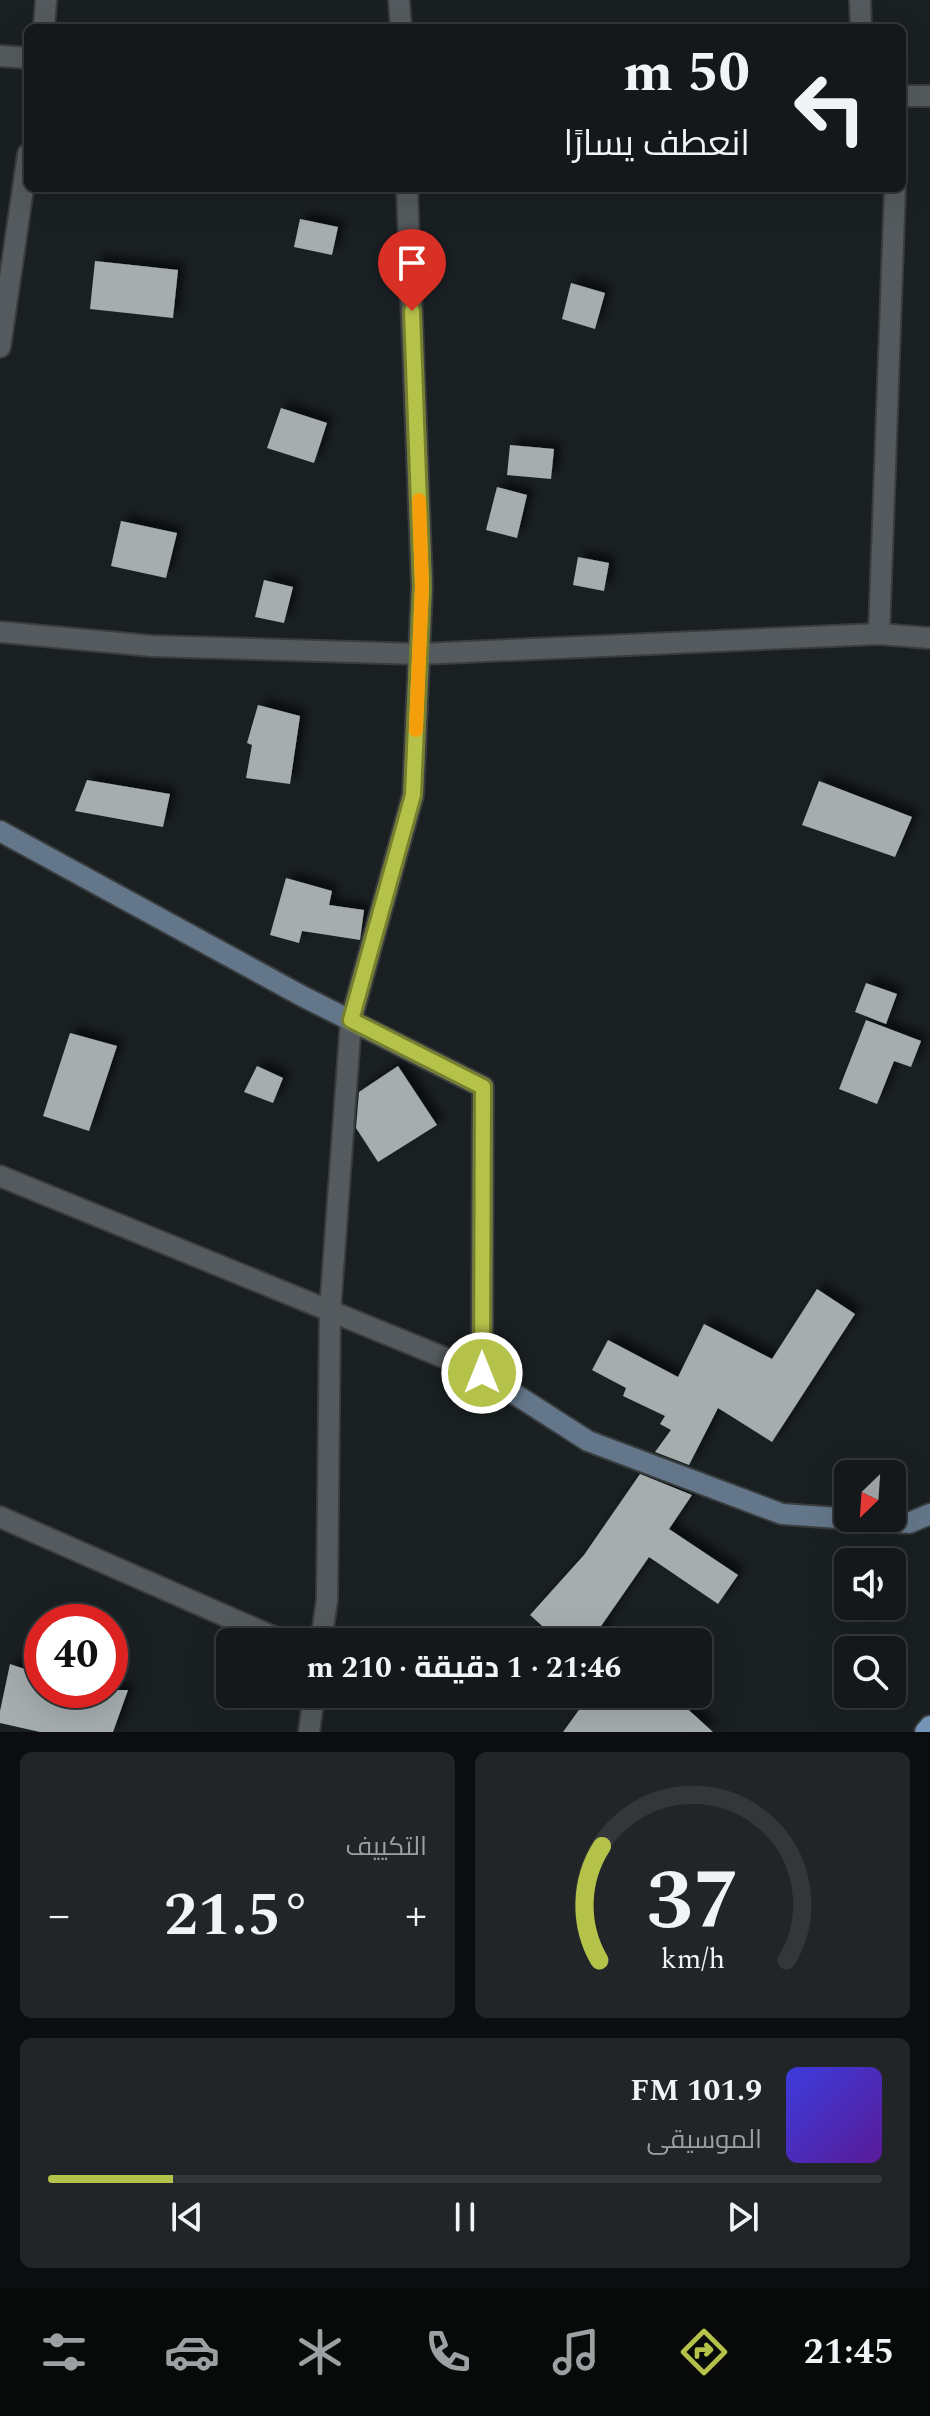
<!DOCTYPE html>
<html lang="ar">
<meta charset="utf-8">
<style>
body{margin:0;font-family:Spectral,Cairo,serif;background:#212527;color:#f1f3f6;direction:rtl;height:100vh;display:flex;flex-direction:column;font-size:30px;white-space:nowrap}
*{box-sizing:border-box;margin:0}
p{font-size:26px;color:#9da0a2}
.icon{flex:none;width:44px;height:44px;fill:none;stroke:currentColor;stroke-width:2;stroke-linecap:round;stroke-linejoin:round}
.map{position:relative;height:1732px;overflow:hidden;direction:ltr}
.side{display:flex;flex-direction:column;gap:20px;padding:20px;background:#0b0d0e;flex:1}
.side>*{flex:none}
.top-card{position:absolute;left:24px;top:24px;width:882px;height:168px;border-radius:12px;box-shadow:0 8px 32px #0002,0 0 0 2px #333739;direction:rtl;background:#14181a;color:#f1f3f6;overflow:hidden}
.needle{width:52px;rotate:205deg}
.fabs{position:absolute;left:834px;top:1460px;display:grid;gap:16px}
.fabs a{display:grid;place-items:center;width:72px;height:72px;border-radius:12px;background:#14181a;box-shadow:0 8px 32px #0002,0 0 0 2px #333739;font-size:40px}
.speed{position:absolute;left:24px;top:1604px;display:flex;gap:16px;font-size:40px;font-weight:700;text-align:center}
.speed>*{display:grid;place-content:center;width:104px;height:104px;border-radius:50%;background:#14181a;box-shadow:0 8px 32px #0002,0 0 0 2px #333739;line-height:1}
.speed .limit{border:12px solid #d22;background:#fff;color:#111}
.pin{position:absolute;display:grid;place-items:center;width:68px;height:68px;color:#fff;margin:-82px -34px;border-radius:50% 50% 50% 0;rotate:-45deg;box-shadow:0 0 8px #0007}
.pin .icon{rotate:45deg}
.me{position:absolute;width:88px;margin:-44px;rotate:0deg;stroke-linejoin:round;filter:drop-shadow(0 0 6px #0008)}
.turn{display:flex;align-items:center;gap:28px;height:168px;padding:0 24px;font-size:36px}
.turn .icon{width:104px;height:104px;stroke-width:2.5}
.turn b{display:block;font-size:56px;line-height:68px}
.big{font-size:60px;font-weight:700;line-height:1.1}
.side .card{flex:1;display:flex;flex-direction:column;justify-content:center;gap:12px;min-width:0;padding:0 28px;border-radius:12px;background:#212527}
.side .dial{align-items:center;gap:0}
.dial svg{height:208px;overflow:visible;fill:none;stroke:#333739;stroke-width:7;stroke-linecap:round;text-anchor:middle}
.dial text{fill:#f1f3f6;stroke:none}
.song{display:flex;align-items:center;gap:24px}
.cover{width:96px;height:96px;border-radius:12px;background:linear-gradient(135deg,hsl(240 70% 55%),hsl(270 70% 35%))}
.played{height:8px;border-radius:4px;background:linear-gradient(90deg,#b5c249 15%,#333739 15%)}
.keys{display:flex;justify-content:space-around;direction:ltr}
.heat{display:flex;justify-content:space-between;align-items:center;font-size:44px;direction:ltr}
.side .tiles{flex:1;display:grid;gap:20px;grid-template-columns:1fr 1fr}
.card:last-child{grid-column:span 2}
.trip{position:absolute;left:216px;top:1628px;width:496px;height:80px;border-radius:12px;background:#14181a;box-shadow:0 8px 32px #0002,0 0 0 2px #333739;font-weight:700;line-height:80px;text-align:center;direction:rtl}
.menu{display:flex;height:128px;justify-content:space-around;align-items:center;background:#080a0a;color:#9da0a2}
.menu .icon{width:56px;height:56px}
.menu .active{color:#b5c249}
.menu b{font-size:36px;color:#f1f3f6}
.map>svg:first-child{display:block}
</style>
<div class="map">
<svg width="930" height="1732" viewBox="0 0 930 1732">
<defs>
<filter id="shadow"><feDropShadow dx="7" dy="-7" stdDeviation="4" flood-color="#0009"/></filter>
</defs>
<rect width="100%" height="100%" fill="#1a2022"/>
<g fill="#a6adae" filter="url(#shadow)">
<polygon points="300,219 338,227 332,255 294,247"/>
<polygon points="95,261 178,270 173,318 90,309"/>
<polygon points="571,283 605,293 595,329 562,319"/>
<polygon points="281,408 327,423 314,463 267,448"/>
<polygon points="510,445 554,449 551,479 507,475"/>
<polygon points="497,487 527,495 517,538 486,530"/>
<polygon points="121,521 177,533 166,578 111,566"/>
<polygon points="578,557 609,563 604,591 573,585"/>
<polygon points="264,580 293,587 284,623 255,617"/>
<polygon points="258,705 300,716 290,784 246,778 252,745 247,743"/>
<polygon points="87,780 170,794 163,827 75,811"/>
<polygon points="819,781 912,817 895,857 802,825"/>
<polygon points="286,878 332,891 329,905 364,910 360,940 302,931 299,943 270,935"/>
<polygon points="866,983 897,994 886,1024 855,1012"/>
<polygon points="866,1020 921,1041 911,1067 894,1061 877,1104 839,1089"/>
<polygon points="70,1033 117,1046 89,1131 43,1116"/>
<polygon points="257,1066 283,1078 273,1103 244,1092"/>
<polygon points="398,1066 437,1125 378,1162 356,1128 359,1092"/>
<polygon points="817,1289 855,1314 772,1442 718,1408 689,1465 655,1452 671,1430 660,1424 665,1416 623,1396 626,1388 592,1370 608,1340 678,1377 704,1324 772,1359"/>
<polygon points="640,1474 692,1495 669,1529 738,1575 718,1604 649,1557 599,1629 614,1642 560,1642 530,1615 584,1555"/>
<polygon points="10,1664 42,1675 42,1690 128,1690 113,1732 40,1732 0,1723 0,1711"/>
<polygon points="586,1694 671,1694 713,1732 563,1732 589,1696"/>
</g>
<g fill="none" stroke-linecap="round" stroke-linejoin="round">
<g stroke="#393d3f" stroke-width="24">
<g id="street">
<polyline points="399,0 401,28"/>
<polyline points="860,0 861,28"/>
<polyline points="44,28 46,0"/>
<polyline points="0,56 28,58"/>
<polyline points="902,96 930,96"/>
<polyline points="0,347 28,154"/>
<polyline points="0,632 152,646 419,654 879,634 930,638"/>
<polyline points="879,634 895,188"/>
<polyline points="0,1176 482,1373"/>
<polyline points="0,1517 285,1642"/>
<polyline points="321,1642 327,1600 330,1311 351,1020 413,795 422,586 407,188"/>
<polyline points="309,1732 314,1694"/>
</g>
</g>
<g stroke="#393d3f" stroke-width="24">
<polyline id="secondary" points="0,831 302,996 483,1087 482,1373 588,1441 782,1514 909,1523 930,1514"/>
</g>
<g stroke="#393d3f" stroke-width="24">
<polyline id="primary" points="925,1732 930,1726"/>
</g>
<use href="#street" stroke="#545a5d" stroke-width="20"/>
<use href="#secondary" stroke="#64778a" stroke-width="20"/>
<use href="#primary" stroke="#7495b7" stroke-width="20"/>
</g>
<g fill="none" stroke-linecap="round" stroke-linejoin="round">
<g stroke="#767e2f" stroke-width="20">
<polyline id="route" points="412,311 422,586 413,795 351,1020 483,1087 482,1373"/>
</g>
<use href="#route" stroke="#b5c249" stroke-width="14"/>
<polyline stroke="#f59e0b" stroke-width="14" points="416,730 422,586 419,500"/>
</g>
</svg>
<div class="fabs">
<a><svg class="needle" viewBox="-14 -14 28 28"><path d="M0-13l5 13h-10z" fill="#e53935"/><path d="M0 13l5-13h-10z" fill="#9da0a2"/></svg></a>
<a><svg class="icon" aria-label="sound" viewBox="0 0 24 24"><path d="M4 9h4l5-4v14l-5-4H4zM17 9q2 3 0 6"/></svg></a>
<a><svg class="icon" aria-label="search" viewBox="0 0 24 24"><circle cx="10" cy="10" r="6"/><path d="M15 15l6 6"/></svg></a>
</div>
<div class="speed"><div class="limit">40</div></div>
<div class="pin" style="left:412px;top:311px;background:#d93025"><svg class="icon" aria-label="arrive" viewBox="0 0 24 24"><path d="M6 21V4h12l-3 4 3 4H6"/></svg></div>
<svg class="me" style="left:482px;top:1373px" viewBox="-20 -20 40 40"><circle r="17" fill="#b5c249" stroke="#fff" stroke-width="3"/><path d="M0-11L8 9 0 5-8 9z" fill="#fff"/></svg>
<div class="trip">21:46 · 1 دقيقة · 210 m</div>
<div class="top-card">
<div class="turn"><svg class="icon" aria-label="left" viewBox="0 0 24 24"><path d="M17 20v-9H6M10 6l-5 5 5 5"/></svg><div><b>50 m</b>انعطف يسارًا</div></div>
</div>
</div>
<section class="side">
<div class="tiles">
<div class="card dial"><svg viewBox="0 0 100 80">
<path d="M14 69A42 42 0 1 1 86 69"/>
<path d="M14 69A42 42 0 0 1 15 25" stroke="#b5c249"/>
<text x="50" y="56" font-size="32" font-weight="700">37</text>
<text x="50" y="72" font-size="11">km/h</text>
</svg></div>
<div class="card"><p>التكييف</p>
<div class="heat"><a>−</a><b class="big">21.5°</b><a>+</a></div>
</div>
<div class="card">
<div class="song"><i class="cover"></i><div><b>101.9 FM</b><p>الموسيقى</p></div></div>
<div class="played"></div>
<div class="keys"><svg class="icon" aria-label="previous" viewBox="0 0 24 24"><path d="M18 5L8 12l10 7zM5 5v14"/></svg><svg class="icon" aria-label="pause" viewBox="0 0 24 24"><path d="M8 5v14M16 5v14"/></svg><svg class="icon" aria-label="next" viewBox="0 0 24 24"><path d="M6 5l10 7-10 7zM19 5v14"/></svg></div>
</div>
</div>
</section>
<nav class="menu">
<b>21:45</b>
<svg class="icon active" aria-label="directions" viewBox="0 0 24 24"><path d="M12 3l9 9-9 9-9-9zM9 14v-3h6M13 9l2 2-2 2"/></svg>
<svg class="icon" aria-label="music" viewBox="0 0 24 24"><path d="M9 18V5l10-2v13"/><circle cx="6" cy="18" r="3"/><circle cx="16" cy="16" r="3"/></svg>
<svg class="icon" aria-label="phone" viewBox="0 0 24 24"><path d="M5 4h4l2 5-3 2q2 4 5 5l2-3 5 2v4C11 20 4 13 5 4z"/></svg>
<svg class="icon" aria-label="climate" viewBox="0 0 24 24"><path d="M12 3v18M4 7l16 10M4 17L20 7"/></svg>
<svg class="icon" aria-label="car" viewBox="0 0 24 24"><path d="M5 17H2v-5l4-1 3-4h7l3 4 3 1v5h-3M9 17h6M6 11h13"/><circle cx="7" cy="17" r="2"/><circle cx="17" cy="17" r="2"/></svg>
<svg class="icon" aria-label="filters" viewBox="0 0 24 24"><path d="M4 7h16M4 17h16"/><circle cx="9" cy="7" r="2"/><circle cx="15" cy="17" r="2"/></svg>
</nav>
